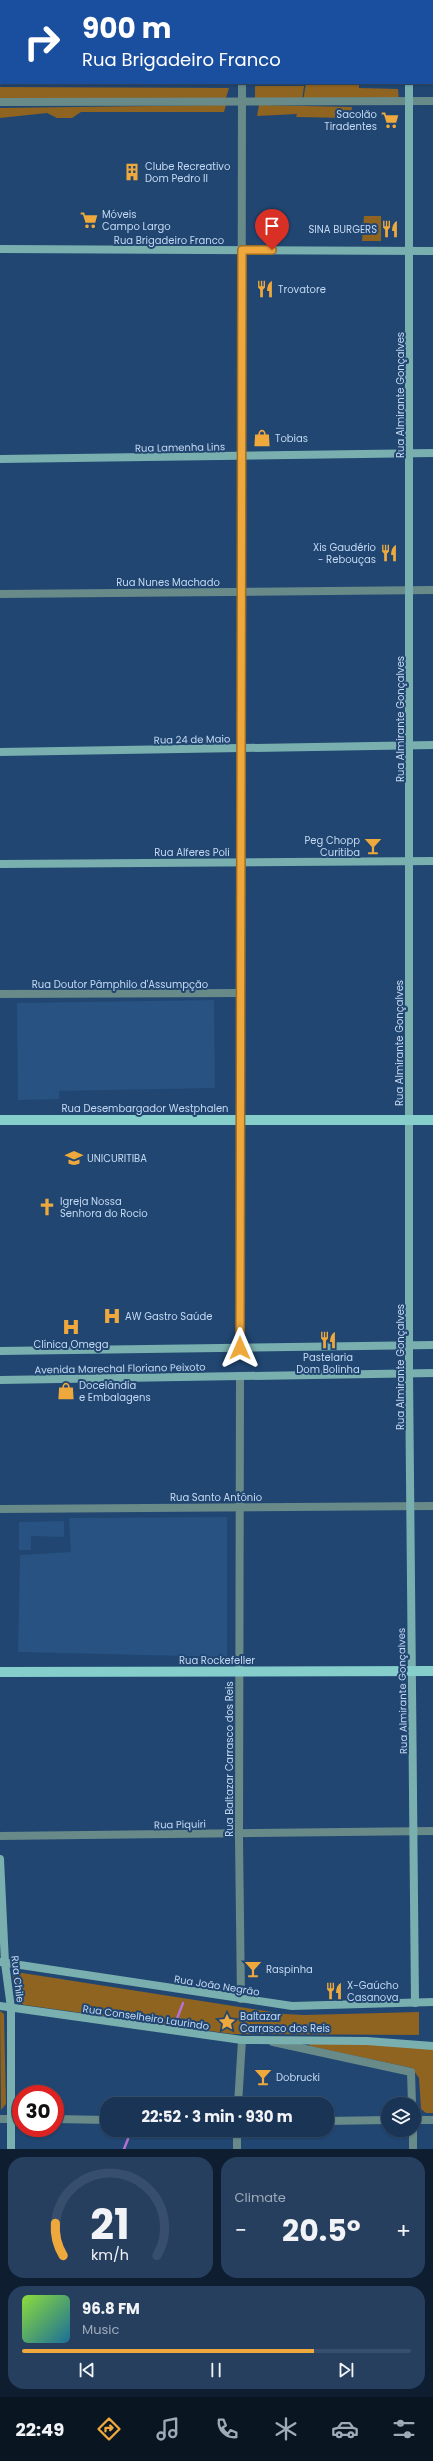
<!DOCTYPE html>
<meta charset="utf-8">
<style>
body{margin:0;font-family:Poppins,sans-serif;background:#263f5f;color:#f1f3f6;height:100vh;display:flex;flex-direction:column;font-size:15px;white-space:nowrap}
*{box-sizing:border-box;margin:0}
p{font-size:13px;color:#9faab9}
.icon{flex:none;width:22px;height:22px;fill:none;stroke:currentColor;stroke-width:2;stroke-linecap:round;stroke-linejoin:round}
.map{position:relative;height:2149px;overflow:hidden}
.panel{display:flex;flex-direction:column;gap:8px;padding:8px;background:#0e1d2f;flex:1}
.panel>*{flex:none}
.banner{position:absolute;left:0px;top:0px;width:433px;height:84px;box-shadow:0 1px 3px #0004,0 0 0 1px #374f6c;background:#1a4fa0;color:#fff;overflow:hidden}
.fabs{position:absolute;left:381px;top:2097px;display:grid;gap:8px}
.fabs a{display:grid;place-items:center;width:40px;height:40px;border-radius:50%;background:#193455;box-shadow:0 1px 3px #0004,0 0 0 1px #374f6c;font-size:20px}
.speed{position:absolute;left:12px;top:2085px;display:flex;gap:8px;font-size:20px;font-weight:700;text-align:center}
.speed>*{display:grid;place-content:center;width:52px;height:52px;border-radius:50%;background:#193455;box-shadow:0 1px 3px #0004,0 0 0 1px #374f6c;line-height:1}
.speed .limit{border:6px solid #d22;background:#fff;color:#111}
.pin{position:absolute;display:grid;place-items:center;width:34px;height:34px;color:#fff;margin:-41px -17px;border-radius:50% 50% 50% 0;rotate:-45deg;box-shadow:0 0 4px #0007}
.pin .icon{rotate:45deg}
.me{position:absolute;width:44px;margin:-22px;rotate:0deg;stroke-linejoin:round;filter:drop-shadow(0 0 3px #0008)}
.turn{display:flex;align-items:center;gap:14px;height:84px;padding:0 16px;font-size:18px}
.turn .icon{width:52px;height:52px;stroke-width:2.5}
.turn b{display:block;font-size:28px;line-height:34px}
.big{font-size:30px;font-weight:700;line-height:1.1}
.panel .tile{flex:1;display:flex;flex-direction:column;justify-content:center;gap:6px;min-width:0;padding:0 14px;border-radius:16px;background:#263f5f}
.panel .dial{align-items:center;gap:0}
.dial svg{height:104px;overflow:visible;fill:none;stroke:#374f6c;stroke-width:7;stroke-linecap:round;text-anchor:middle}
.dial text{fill:#f1f3f6;stroke:none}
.song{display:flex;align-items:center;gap:12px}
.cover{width:48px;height:48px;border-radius:6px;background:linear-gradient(135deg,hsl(90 70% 55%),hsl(200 70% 35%))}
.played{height:4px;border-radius:2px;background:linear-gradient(90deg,#eea83c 75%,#374f6c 75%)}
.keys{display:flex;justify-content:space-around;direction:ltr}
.heat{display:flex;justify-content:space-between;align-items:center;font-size:22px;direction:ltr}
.panel .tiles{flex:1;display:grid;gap:8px;grid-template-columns:1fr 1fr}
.tile:last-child{grid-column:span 2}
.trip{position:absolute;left:100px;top:2097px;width:234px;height:40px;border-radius:16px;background:#193455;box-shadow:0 1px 3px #0004,0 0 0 1px #374f6c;font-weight:700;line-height:40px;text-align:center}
.tabs{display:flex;height:64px;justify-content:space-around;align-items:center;background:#0a1522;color:#9faab9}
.tabs .icon{width:28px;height:28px}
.tabs .current{color:#eea83c}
.tabs b{font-size:18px;color:#f1f3f6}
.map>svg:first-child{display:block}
</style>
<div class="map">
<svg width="433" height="2149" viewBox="0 0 433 2149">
<rect width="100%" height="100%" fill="#214671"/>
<g fill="#275281">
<polygon points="214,1000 215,1088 59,1091 59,1099 18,1100 17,1003"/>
<polygon points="227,1517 227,1657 18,1652 20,1555 71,1552 69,1518"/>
<polygon points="64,1521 64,1537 31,1536 31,1550 19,1550 19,1522"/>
</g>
<g fill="#8f6320">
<polygon points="306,83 359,83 359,88 398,89 399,101 303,101"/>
<polygon points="255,86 304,86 302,101 255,100"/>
<polygon points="0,87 229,88 225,101 0,105"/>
<polygon points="226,105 224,112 81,112 72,118 57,118 47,113 0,118 0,108"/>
<polygon points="259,105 352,107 351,114 345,118 296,117 297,114 257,116"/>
<polygon points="364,216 381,216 381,241 362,241"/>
<path d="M16,1972l269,42 19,1 115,-3v23l-187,-1 -207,-29c-13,-3 -11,-19 -12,-30z"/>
<polygon points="0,2011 4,2014 6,2104 1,2110"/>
<polygon points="310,2044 372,2044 433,2049 433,2113 426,2113 421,2109 419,2078 412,2068 309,2046"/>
</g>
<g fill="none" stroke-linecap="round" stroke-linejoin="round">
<g stroke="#b271d3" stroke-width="2.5">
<polyline points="175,2024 183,2003"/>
<polyline points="124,2149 128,2139"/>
</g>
<g stroke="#688a89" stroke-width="8">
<polyline points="242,1 242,0"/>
<polyline points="0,102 433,101"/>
<polyline points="0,594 433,590"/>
<polyline points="0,994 241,993"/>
<polyline points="240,1348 242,83"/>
<polyline points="240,1376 239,1839 241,1999"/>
<polyline points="0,1509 433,1506"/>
<polyline points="0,1836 433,1831"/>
<polyline points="273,2042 411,2072 412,2104"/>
<polyline points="238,2104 242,2040"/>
<polyline points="0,2119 21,2119"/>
<polyline points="55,2119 107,2120"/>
<polyline points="414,2120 433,2120"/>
<polyline points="327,2121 388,2120"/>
<polyline points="237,2130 237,2149"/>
<polyline points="413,2130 413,2149"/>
</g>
<g stroke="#79b0af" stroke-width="8">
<polyline points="11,1 12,0"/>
<polyline points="409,1 409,0"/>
<polyline points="0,31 1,29"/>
<polyline points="409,83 409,1373 415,2003"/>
<polyline points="0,249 433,251"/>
<polyline points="0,459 433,453"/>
<polyline points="0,752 433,745"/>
<polyline points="0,864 433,861"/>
<polyline points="0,1351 433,1345"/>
<polyline points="0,1380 433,1373"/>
<polyline points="0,1859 5,1963 11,2008 11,2149"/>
<polyline points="0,1962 292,2006 433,2002"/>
<polyline points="0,2006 242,2040 367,2041 433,2046"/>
</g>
<g stroke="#85cecc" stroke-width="10">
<polyline points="0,1120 433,1120"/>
<polyline points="0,1672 433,1671"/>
</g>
</g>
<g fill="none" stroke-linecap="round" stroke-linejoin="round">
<g stroke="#9b6d27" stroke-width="10">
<polyline id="route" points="240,1348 242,250 272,250"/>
</g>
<use href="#route" stroke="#eea83c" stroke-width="7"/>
</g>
<defs>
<g id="supermarket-bare" transform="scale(1.38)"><path d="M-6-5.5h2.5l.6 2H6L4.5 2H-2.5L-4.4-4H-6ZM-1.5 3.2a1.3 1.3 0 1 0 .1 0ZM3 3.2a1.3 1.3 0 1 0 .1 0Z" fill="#eea83c" stroke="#214671" stroke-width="2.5" paint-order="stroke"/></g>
<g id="building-bare" transform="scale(1.38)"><path d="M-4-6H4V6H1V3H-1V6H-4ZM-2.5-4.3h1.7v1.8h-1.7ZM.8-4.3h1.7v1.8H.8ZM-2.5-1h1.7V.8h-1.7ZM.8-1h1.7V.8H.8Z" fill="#eea83c" stroke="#214671" stroke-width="2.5" paint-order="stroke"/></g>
<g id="restaurant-bare" transform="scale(1.38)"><path d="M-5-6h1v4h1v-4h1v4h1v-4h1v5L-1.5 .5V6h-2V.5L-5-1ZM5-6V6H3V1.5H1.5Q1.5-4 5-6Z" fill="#eea83c" stroke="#214671" stroke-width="2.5" paint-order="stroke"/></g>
<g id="shop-bare" transform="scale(1.38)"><path d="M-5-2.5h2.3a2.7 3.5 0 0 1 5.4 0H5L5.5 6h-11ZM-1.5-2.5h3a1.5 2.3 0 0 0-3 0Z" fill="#eea83c" stroke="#214671" stroke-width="2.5" paint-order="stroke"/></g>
<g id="bar-bare" transform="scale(1.38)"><path d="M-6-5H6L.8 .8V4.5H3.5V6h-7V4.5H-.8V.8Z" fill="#eea83c" stroke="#214671" stroke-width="2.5" paint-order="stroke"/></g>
<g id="university-bare" transform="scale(1.38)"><path d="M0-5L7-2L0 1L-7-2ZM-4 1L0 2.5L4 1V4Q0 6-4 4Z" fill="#eea83c" stroke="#214671" stroke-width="2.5" paint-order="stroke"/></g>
<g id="church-bare" transform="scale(1.38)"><path d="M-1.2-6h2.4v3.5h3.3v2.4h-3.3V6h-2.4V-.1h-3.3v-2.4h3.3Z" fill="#eea83c" stroke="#214671" stroke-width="2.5" paint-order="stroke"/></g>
<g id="hospital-bare" transform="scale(1.38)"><path d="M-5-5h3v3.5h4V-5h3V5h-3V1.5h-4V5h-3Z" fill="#eea83c" stroke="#214671" stroke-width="2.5" paint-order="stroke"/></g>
<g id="sight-bare" transform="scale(1.38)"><path d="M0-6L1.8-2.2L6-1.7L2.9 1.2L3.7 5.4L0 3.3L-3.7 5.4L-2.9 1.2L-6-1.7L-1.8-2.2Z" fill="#eea83c" stroke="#214671" stroke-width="2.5" paint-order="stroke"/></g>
</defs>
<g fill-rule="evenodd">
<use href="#supermarket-bare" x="390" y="120"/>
<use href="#building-bare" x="132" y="172"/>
<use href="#supermarket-bare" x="89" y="220"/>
<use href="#restaurant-bare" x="390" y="229"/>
<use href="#restaurant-bare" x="265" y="289"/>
<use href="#shop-bare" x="262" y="438"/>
<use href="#restaurant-bare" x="389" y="553"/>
<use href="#bar-bare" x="373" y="846"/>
<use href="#university-bare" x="74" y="1158"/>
<use href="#church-bare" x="47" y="1207"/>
<use href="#hospital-bare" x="112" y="1316"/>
<use href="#hospital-bare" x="71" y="1327"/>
<use href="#restaurant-bare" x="328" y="1340"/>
<use href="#shop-bare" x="66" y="1391"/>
<use href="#bar-bare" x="253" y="1969"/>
<use href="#restaurant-bare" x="334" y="1991"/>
<use href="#sight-bare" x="227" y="2022"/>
<use href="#bar-bare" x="263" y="2077"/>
</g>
<g text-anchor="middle" stroke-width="4" stroke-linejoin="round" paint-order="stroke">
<g font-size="10" fill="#c3d8f2" stroke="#214671" text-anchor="start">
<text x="377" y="118" text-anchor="end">Sacolão<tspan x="377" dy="12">Tiradentes</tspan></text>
<text x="145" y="170">Clube Recreativo<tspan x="145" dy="12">Dom Pedro II</tspan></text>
<text x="102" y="218">Móveis<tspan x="102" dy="12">Campo Largo</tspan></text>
<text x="377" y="233" text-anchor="end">SINA BURGERS</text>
<text x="278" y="293">Trovatore</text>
<text x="275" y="442">Tobias</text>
<text x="376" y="551" text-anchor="end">Xis Gaudério<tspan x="376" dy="12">- Rebouças</tspan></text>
<text x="360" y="844" text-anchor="end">Peg Chopp<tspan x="360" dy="12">Curitiba</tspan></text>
<text x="87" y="1162">UNICURITIBA</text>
<text x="60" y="1205">Igreja Nossa<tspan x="60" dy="12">Senhora do Rocio</tspan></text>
<text x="125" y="1320">AW Gastro Saúde</text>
<text x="71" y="1348" text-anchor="middle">Clínica Omega</text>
<text x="328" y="1361" text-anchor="middle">Pastelaria<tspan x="328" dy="12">Dom Bolinha</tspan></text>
<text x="79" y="1389">Docelândia<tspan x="79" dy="12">e Embalagens</tspan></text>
<text x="266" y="1973">Raspinha</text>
<text x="347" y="1989">X-Gaúcho<tspan x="347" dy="12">Casanova</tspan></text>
<text x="240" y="2020">Baltazar<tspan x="240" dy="12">Carrasco dos Reis</tspan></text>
<text x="276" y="2081">Dobrucki</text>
</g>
<g font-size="10" fill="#c3d8f2" stroke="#214671">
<text x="169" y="244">Rua Brigadeiro Franco</text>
<text transform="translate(400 395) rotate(-90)" y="4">Rua Almirante Gonçalves</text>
<text transform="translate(180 447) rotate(-1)" y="4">Rua Lamenha Lins</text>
<text x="168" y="586">Rua Nunes Machado</text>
<text transform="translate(400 719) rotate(-90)" y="4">Rua Almirante Gonçalves</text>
<text transform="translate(192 739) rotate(-1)" y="4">Rua 24 de Maio</text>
<text x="192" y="856">Rua Alferes Poli</text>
<text x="120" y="988">Rua Doutor Pâmphilo d'Assumpção</text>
<text transform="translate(399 1043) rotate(-90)" y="4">Rua Almirante Gonçalves</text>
<text x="145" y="1112">Rua Desembargador Westphalen</text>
<text transform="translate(400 1367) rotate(-90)" y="4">Rua Almirante Gonçalves</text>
<text transform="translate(120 1368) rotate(-1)" y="4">Avenida Marechal Floriano Peixoto</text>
<text x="216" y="1501">Rua Santo Antônio</text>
<text x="217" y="1664">Rua Rockefeller</text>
<text transform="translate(402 1691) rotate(-91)" y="4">Rua Almirante Gonçalves</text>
<text transform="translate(229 1759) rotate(-90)" y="4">Rua Baltazar Carrasco dos Reis</text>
<text transform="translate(180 1824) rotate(-1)" y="4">Rua Piquiri</text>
<text transform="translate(18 1979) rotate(83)" y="4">Rua Chile</text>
<text transform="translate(217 1985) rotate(9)" y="4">Rua João Negrão</text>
<text transform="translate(146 2017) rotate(8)" y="4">Rua Conselheiro Laurindo</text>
</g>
</g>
</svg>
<div class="fabs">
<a><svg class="icon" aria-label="layers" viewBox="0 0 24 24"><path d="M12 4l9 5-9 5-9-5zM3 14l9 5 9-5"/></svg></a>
</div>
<div class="speed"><div class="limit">30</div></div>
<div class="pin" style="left:272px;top:250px;background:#d93025"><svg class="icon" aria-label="arrive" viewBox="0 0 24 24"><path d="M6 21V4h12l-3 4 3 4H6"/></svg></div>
<svg class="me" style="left:240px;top:1348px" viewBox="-20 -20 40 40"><path d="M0-17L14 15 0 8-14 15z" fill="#eea83c" stroke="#fff" stroke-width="4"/></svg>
<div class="trip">22:52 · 3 min · 930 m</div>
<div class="banner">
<div class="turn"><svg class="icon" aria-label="right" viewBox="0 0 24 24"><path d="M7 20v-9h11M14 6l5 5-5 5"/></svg><div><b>900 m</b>Rua Brigadeiro Franco</div></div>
</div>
</div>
<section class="panel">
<div class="tiles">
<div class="tile dial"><svg viewBox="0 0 100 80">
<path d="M14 69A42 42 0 1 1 86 69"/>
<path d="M14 69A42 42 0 0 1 8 44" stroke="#eea83c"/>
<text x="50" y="56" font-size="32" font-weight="700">21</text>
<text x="50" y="72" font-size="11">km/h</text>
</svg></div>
<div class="tile"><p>Climate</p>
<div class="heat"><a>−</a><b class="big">20.5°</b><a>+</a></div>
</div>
<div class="tile">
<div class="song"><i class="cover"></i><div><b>96.8 FM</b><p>Music</p></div></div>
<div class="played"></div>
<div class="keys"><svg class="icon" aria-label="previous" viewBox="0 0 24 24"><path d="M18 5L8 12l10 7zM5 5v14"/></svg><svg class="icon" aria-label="pause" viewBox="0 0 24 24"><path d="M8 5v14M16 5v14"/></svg><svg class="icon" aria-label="next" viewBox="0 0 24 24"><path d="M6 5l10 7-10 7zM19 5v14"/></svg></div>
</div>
</div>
</section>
<nav class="tabs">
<b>22:49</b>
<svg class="icon current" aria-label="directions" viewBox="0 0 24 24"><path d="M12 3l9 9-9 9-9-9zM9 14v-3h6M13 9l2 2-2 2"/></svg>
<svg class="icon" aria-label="music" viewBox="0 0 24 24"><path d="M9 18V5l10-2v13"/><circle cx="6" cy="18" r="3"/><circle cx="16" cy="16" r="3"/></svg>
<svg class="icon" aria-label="phone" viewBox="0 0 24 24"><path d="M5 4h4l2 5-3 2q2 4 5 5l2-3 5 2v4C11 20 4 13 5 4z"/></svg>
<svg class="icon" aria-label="climate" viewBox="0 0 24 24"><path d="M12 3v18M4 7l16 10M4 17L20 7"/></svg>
<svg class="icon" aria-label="car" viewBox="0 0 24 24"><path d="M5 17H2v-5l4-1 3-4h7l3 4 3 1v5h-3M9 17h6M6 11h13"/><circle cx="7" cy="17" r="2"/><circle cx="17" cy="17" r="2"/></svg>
<svg class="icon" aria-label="filters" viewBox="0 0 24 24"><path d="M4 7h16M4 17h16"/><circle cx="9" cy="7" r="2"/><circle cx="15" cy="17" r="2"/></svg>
</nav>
